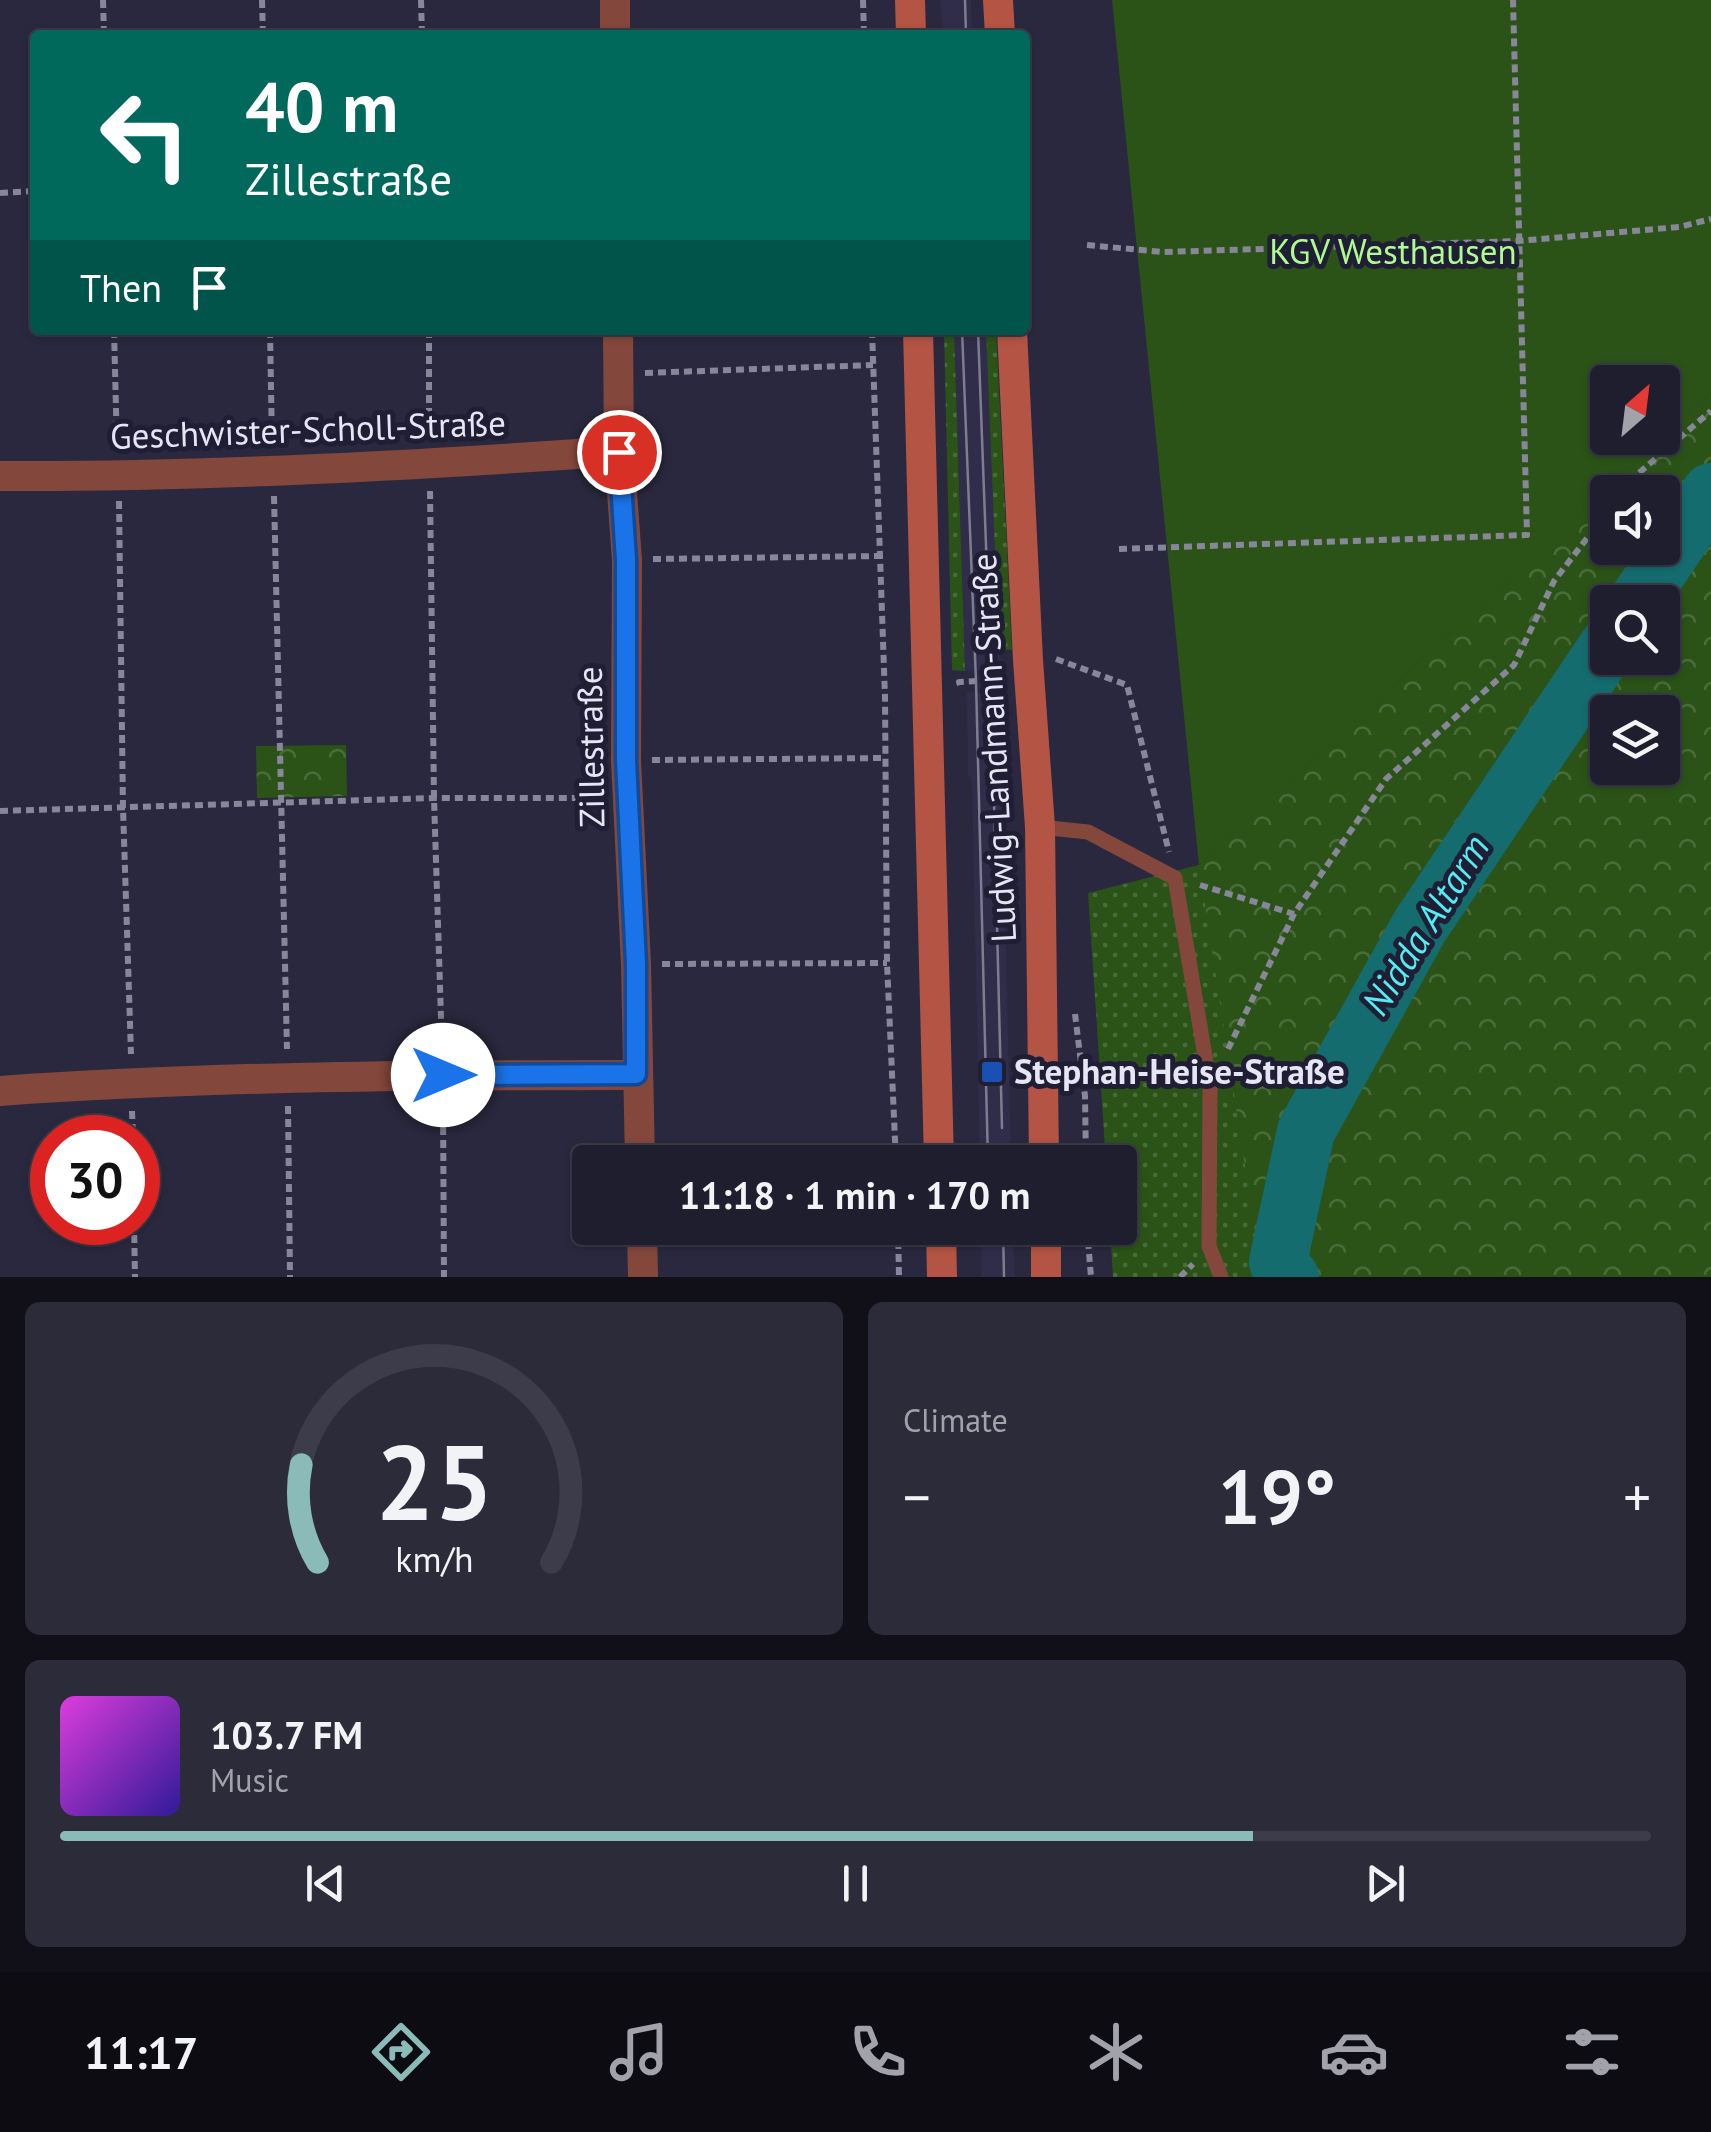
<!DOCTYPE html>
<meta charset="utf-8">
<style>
body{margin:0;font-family:"PT Sans",sans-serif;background:#2c2b3a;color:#f1f3f6;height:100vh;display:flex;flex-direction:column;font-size:38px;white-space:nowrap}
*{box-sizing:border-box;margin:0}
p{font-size:32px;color:#a1a2aa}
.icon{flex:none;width:55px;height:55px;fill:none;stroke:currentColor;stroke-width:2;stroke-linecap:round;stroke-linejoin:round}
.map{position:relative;height:1277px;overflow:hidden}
.panel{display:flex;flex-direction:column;gap:25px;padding:25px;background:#111019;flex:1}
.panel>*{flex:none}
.guide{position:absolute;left:30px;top:30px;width:1000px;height:305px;border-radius:10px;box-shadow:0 2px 8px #0004,0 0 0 2px #3c3c4a;background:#00695c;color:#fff;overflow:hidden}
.needle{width:65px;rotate:28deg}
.buttons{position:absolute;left:1590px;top:365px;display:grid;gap:20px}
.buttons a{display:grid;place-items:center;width:90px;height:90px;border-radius:10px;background:#1f1e2e;box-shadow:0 2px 8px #0004,0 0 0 2px #3c3c4a;font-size:50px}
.speed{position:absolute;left:30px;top:1115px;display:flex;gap:20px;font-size:50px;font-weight:700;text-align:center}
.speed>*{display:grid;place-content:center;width:130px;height:130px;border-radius:50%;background:#1f1e2e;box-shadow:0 2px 8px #0004,0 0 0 2px #3c3c4a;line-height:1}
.speed .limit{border:15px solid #d22;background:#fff;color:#111}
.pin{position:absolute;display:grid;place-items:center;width:85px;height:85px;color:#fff;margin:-42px;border:5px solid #fff;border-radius:50%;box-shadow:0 2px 10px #0007}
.me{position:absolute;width:110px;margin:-55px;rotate:90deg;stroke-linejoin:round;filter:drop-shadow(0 0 8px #0008)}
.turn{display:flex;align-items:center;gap:35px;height:210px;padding:0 50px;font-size:45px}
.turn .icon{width:130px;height:130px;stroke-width:2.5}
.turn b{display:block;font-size:70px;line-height:85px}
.then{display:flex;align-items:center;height:95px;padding:0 50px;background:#0003;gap:20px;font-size:38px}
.big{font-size:75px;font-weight:700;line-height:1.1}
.panel .widget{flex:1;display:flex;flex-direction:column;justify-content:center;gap:15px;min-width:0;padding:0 35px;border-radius:15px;background:#2c2b3a}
.panel .dial{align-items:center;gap:0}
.dial svg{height:260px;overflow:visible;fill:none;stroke:#3c3c4a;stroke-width:7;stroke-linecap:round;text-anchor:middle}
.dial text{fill:#f1f3f6;stroke:none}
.song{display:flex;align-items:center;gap:30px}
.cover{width:120px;height:120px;border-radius:15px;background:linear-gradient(135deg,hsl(300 70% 55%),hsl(250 70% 35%))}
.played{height:10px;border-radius:5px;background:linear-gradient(90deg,#8bbbb9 75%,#3c3c4a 75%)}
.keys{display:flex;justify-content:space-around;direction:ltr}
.heat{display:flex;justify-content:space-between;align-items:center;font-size:55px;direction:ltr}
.panel .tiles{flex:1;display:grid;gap:25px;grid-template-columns:1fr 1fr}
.widget:last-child{grid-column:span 2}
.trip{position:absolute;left:572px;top:1145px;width:565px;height:100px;border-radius:10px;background:#1f1e2e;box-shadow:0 2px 8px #0004,0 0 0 2px #3c3c4a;font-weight:700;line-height:100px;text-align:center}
.dock{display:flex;height:160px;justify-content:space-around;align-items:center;background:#0c0c12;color:#a1a2aa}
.dock .icon{width:70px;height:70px}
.dock .selected{color:#8bbbb9}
.dock b{font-size:45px;color:#f1f3f6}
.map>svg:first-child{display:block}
</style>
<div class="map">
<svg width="1711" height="1277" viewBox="0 0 1711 1277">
<defs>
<pattern id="grass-dots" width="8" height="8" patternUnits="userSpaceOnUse" patternTransform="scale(2.5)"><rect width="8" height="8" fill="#2b5318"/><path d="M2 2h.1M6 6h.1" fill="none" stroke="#4a6c3a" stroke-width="1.8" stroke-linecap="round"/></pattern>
<pattern id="park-crowns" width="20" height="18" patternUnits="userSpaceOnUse" patternTransform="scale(2.5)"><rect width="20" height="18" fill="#2b5318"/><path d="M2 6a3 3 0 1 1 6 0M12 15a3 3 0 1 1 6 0" fill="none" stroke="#4a6c3a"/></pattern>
</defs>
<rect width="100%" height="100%" fill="#29283e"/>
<g fill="#2f2d4a">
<polygon points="940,0 971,0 972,35 943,35"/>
<polygon points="954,330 986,330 1000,670 965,671"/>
<polygon points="967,692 1000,693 1011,1162 980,1162 972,787 971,777 968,776"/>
<polygon points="982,1228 1012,1228 1015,1277 981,1277"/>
</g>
<g fill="url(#grass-dots)" fill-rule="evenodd">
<polygon points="944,330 954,330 965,671 952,670"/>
<polygon points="986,330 996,330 1012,650 999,649"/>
<path d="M1711,393v394l-266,490h-332l-3,-49h10v-66h-14l-18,-269 111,-28zM1608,492h54v56h-54zM1608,602h54v56h-54zM1608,712h54v56h-54z"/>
</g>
<g fill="url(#park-crowns)" fill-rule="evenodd">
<path d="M1711,393v884h-449l-63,-412zM1608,492h54v56h-54zM1608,602h54v56h-54zM1608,712h54v56h-54z"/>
<polygon points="346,745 347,796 257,798 256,746"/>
</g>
<path fill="#2b5318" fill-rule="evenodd" d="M1112,0h599v393l-512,472zM1608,382h54v56h-54z"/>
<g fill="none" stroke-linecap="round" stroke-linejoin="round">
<g stroke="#146c6f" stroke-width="58">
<polyline points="1637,602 1711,492"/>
<polyline points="1290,1277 1278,1262 1306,1131 1420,926 1608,646"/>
</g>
<g stroke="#878799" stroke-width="6" stroke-dasharray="8 5" stroke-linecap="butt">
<polyline points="103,0 104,35"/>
<polyline points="262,0 263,35"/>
<polyline points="421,0 422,35"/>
<polyline points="863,0 864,35"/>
<polyline points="0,193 35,191"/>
<polyline points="1087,245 1163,252 1518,241 1679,227 1711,219"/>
<polyline points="114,330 117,449"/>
<polyline points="270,330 272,444"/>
<polyline points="429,330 429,434"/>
<polyline points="872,330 885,697 887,963 896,1162"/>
<polyline points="645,373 873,365"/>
<polyline points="430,491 434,798 442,1049"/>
<polyline points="1622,492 1633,478 1711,411"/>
<polyline points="274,496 287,1049"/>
<polyline points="119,501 123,808 131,1054"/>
<polyline points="1119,549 1527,535 1513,0"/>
<polyline points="653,559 882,556"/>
<polyline points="1056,659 1127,685 1169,852"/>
<polyline points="960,685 959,682 999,680"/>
<polyline points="652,760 885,758"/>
<polyline points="0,811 434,798 598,798"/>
<polyline points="1200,885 1294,914"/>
<polyline points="662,964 887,963"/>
<polyline points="1075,1014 1085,1096 1086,1162"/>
<polyline points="1228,1049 1294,914 1386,779 1514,665 1554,581 1608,511"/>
<polyline points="443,1101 444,1277"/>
<polyline points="288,1106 290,1277"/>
<polyline points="132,1111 133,1138"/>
<polyline points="134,1222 135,1277"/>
<polyline points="898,1228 899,1277"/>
<polyline points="1087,1228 1091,1277"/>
<polyline points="1180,1277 1193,1264"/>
</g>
<polyline stroke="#84473c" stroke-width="15" points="1040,827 1088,832 1175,878 1210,1086 1209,1246 1221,1277"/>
<g stroke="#84473c" stroke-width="30">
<polyline points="615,0 615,35"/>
<polyline points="618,330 619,451 627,560 626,760 636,964 640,1162"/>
<path d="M0,476c207,1 413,-10 619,-25"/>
<path d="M0,1091c212,-15 424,-16 636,-16"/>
<polyline points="642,1228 643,1277"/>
</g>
<g stroke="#b45444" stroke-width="30">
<polyline points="910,0 911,35"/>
<polyline points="998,0 1000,35"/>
<polyline points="918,330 939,1162"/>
<polyline points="1012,330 1028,660 1040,827 1044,1162"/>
<polyline points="941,1228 942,1277"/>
<polyline points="1046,1228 1046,1277"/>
</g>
<g stroke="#7e7d90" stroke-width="2.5">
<polyline points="965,0 966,35"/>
<polyline points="962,330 976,681 988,1162"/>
<polyline points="978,330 991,680 1002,1128"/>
<polyline points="1003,1228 1004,1277"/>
</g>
</g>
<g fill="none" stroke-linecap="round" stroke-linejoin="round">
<g stroke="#114b97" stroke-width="25">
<polyline id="route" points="443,1075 636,1074 636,964 626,760 626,560 619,452"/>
</g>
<use href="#route" stroke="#1a73e8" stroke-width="18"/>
</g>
<rect fill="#1a4fb4" stroke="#1f1e34" stroke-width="4" x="980" y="1060" width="24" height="24" rx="5"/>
<g text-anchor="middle" stroke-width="10" stroke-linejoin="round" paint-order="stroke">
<g font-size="35" fill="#affb90" stroke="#1f1e34">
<text x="1393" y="264">KGV Westhausen</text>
</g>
<g font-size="35" fill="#e5e5f4" stroke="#1f1e34">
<text transform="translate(308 430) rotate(-2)" y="12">Geschwister-Scholl-Straße</text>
<text transform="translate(591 747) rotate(-91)" y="12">Zillestraße</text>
<text transform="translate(994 748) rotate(-93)" y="12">Ludwig-Landmann-Straße</text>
</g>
<g font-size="35" font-weight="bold" fill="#e5e5f4" stroke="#1f1e34" text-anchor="start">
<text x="1014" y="1084">Stephan-Heise-Straße</text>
</g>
<g font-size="38" font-style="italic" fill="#52ecf2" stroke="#1f1e34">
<text transform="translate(1426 925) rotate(-58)" y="13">Nidda Altarm</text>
</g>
</g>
</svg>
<div class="buttons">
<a><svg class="needle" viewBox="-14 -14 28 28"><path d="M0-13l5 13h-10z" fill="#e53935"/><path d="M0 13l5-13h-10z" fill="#a1a2aa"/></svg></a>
<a><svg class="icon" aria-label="sound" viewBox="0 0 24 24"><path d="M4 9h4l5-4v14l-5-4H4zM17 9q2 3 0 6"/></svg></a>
<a><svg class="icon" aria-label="search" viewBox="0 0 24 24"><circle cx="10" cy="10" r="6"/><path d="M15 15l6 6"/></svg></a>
<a><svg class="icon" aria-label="layers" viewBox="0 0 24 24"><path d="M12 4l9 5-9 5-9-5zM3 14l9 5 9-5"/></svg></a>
</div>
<div class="speed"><div class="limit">30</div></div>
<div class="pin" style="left:619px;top:452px;background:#d93025"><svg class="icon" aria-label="arrive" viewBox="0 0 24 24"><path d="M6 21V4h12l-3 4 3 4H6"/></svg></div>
<svg class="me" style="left:443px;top:1075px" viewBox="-20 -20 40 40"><circle r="19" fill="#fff"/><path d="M0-13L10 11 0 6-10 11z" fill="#1a73e8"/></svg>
<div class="trip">11:18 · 1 min · 170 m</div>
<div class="guide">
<div class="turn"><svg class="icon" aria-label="left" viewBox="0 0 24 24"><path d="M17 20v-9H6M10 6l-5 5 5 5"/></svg><div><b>40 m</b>Zillestraße</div></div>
<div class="then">Then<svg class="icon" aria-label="arrive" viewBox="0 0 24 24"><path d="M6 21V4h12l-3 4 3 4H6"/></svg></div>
</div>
</div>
<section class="panel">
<div class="tiles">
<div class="widget dial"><svg viewBox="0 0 100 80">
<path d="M14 69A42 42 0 1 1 86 69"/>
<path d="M14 69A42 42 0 0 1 9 39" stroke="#8bbbb9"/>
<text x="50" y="56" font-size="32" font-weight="700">25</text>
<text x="50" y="72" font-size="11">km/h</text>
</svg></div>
<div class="widget"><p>Climate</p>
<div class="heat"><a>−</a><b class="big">19°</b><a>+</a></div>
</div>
<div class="widget">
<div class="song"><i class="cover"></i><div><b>103.7 FM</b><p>Music</p></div></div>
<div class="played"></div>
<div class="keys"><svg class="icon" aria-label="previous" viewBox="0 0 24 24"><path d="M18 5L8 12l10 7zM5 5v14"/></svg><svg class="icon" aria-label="pause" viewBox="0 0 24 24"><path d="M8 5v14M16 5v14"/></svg><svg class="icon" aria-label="next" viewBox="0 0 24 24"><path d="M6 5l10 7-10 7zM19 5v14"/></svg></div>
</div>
</div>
</section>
<nav class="dock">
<b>11:17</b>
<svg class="icon selected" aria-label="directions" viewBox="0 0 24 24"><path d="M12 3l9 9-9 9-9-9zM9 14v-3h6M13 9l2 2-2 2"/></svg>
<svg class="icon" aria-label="music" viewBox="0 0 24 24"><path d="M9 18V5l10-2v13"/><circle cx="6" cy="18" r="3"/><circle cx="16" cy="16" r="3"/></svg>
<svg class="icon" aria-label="phone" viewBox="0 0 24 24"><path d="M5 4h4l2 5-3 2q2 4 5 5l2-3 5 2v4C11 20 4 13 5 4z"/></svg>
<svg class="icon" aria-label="climate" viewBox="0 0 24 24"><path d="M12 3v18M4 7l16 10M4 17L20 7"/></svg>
<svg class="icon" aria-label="car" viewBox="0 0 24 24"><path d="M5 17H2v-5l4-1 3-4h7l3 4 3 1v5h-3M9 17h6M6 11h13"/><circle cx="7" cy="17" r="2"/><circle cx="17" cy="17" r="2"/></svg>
<svg class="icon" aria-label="filters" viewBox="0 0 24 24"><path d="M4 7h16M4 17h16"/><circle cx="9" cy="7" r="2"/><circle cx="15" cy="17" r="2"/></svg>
</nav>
